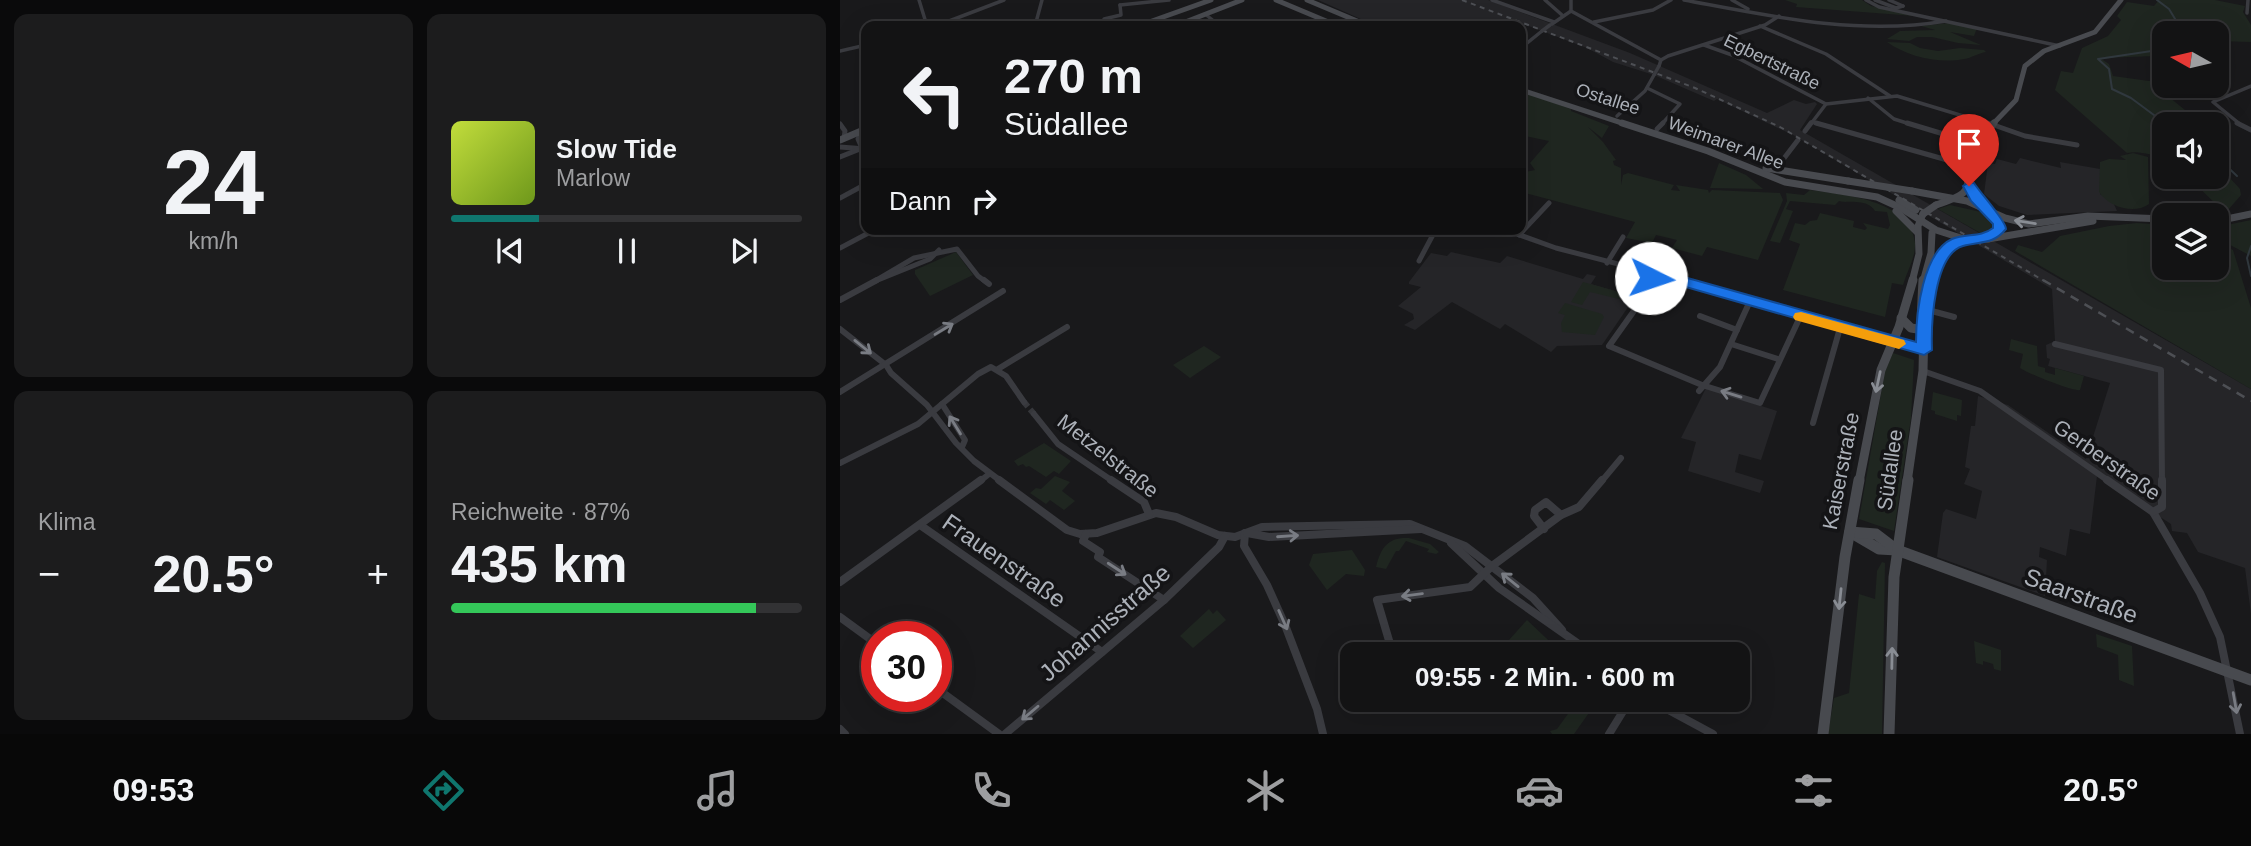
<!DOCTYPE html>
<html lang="de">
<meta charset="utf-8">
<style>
body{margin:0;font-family:Helvetica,sans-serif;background:#1c1c1d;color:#f1f3f6;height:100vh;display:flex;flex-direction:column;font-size:26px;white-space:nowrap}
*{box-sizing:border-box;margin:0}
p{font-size:23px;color:#9d9ea0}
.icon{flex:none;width:38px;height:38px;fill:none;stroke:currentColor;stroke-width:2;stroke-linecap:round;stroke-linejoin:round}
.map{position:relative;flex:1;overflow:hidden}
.panel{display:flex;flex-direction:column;gap:14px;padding:14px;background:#0a0a0b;width:840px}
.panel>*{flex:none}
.hud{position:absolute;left:21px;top:21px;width:665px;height:214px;border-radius:14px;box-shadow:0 7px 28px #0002,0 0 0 2px #323234;background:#131314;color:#f1f3f6;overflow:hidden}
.needle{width:46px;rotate:278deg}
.fabs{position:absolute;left:1312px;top:21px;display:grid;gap:14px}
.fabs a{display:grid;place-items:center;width:77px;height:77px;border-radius:14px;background:#131314;box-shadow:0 7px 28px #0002,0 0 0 2px #323234;font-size:35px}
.speed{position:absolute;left:21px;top:621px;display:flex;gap:14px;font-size:35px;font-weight:700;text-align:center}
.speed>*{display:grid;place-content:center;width:91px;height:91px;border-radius:50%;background:#131314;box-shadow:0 7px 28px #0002,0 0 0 2px #323234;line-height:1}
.speed .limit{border:10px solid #d22;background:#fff;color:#111}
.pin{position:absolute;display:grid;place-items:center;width:60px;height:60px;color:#fff;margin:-72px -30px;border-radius:50% 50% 50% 0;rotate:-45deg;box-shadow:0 0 7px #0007}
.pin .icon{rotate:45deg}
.me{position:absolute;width:77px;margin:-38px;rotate:94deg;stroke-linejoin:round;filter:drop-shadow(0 0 5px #0008)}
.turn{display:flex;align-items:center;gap:24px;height:147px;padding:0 28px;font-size:32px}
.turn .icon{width:91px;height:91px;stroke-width:2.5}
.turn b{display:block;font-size:49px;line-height:60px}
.then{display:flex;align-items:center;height:66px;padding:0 28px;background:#0003;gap:14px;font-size:26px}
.big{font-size:52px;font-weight:700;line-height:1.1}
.panel .tile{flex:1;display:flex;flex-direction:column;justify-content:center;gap:10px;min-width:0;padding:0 24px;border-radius:14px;background:#1c1c1d}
.panel .dial{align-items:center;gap:0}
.dial b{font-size:91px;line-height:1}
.song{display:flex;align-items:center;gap:21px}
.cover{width:84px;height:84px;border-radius:10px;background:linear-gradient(135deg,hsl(70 70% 55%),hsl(80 70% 35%))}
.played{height:7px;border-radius:4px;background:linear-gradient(90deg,#0f766e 25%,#323234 25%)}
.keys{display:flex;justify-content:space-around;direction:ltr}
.heat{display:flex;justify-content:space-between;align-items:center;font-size:38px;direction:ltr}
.charge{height:10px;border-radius:5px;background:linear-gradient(90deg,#34c759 87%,#323234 0)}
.panel .tiles{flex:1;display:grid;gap:14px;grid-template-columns:repeat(2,1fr)}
.trip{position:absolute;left:500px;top:642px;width:410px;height:70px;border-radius:14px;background:#131314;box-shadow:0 7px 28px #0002,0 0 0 2px #323234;font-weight:700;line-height:70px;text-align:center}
.menu{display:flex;height:112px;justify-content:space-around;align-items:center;background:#080808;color:#9d9ea0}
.menu .icon{width:49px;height:49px}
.menu .selected{color:#0f766e}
.menu b{font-size:32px;color:#f1f3f6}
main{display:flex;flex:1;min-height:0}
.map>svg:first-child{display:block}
</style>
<main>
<section class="panel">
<div class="tiles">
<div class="tile dial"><b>24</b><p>km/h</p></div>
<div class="tile">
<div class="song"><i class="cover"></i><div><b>Slow Tide</b><p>Marlow</p></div></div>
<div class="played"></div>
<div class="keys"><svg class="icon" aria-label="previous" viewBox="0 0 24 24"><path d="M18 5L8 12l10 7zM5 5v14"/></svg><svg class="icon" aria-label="pause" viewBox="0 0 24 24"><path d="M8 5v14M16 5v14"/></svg><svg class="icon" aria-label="next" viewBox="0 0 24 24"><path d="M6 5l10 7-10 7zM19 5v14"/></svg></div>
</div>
<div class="tile"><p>Klima</p>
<div class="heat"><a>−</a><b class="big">20.5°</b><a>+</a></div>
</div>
<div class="tile"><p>Reichweite · 87%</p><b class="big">435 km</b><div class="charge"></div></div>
</div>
</section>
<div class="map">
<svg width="1411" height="734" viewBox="0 0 1411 734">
<rect width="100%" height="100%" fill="#19191b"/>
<g fill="#252528">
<polygon points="478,0 648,0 790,53 927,113 954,100 966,104 975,102 977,104 960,130 1411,389 1411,614 1405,568 1358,552 1347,533 1332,531 1331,524 1257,476 1250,534 1230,529 1226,556 1200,547 1199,557 1207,560 1205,596 1097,557 1103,513 1106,509 1136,519 1142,491 1124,484 1130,469 1125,467 1131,426 1135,426 1138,396 1168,405 1246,459 1270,383 1208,366 1210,359 1207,358 1206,345 1215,341 1212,289 955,136 877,99 874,101 814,75 773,62 747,48 673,20 662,26 647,20 635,26 596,26 582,20 571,25 552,19 532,24"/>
<polygon points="1180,158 1221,168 1220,162 1260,169 1260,194 1274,204 1277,211 1187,215 1159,206 1144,194 1148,163 1155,164 1157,159 1176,164"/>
<polygon points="611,252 660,263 667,256 743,279 747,274 756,276 751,284 795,297 762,345 717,346 711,352 665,324 660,329 612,302 575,330 564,325 574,319 573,314 558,306 581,287 569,284 569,282 591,253 607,256"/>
<polygon points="866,388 937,411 921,460 899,454 895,472 924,481 920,493 848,471 856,442 841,438"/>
</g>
<g fill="#1f2620">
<polygon points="945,0 1022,0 1031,6 1075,16 956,7 957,4"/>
<path d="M1319,0h56l30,6 -2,6 8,13v17l-34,-1v-8h-52v20l-9,3 -56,2 9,6 4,12 36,5 16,-4v9h21l4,4 -21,7 33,27h-37v33c-15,-1 -23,-7 -38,-4l-72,-63 6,-19 12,2 9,-25 26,-12 13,-16 -4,-4 10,-14 27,4z"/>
<polygon points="1109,23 1137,28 1134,36 1110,32 1141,45 1118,43 1092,37 1077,37 1069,41 1047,39 1060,31 1095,30 1081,26"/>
<path d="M1047,42l23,1 10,5 18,3 22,-3 24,2 2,2c-8,1 -14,6 -22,7 -25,5 -56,-2 -77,-17z"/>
<polygon points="681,91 731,109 731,111 769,126 762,138 748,127 763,142 776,160 773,161 774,165 781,168 781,185 783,175 788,173 834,185 831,190 840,191 836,185 868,190 869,193 872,190 940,193 943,200 918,260 867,247 862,256 832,248 837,240 816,235 812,243 786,238 795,222 681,192 681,173 695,170 690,163 709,141 681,135"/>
<path d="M1293,153l15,4 1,47c-15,11 -40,3 -50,-12l1,-30 9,-3 17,1 -6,-4z"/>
<polygon points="879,163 906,175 923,189 870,188"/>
<polygon points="1377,164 1400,189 1401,195 1388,210 1382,210 1348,177 1377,177"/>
<path d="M970,190c31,4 102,10 105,53 1,14 -8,28 -12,42l-11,-2 -7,34 -102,-27 17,-46 -11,-4 6,-17 10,2 5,-4 7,-1 3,-7 34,8 -1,6 12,3 2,-2 -4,-5 25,6 2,-4 -3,-13 -12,-1c-8,-13 -24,-7 -36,-10l-4,4 -45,-4 -4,8 7,2 -13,32 -10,-2 17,-40 -1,-8 18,2z"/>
<polygon points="1110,205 1141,212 1157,225 1151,234 1144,235 1098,209"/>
<polygon points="1411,220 1411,256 1377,238 1377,227"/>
<polygon points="1297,223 1325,225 1325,268 1377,268 1377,242 1393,250 1411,308 1411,389 1175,251 1178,245 1202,252 1220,236 1269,226"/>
<polygon points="116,252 133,275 90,296 75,274 75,270"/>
<polygon points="743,282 783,293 779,299 750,292 742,305 731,302"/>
<polygon points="725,303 762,314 764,317 755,335 722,332 721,323 725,315 718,313"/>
<path d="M1171,339l26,7 1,20 7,2v4l10,3v-7l29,8 -4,14c-7,2 -53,-17 -60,-22l3,-14 -14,-4z"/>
<polygon points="364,346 381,357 350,378 333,365"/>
<polygon points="1053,353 1074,360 1071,418 1054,531 1019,519 1045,371"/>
<polygon points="1093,392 1122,400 1121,416 1117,415 1117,421 1095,414 1095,411 1091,410"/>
<polygon points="204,443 231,461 219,474 214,471 206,477 189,466 186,467 183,464 178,466 174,461"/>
<polygon points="215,476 230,482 222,491 235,501 224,510 210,500 206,504 190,493 196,488 201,489"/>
<path d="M569,538l21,6 9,8 -3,2 -9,-2 2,-3 -23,-8 -7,10h-3l-10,18 -10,-2c5,-20 12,-30 33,-29z"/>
<polygon points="512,550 525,570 524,576 506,574 487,590 469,565 473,554"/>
<polygon points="1042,562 1045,563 1042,734 988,734 994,698 1009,693 1019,594 1035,599 1037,571"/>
<polygon points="369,609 373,614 377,610 386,620 353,648 340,636"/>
<polygon points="687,620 723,654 676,654 669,640"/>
<polygon points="1256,634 1292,646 1294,686 1279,680 1278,655 1257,647"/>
<polygon points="1134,641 1161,650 1161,671 1154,669 1153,664 1143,661 1143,665 1136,663"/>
<polygon points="738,700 758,700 734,734 712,734 710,731 717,729"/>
</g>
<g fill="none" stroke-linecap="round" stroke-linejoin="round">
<g stroke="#30383e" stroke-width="2">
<polyline points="1317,0 1329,9 1340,27 1331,33"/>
<polyline points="1325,49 1258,59 1269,69 1272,89 1291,98 1326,124"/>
<polyline points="1377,157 1397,176"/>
<polyline points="1411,246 1407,258 1411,276"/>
</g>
<polyline stroke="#36373b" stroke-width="6" stroke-dasharray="6 3.5" stroke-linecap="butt" points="184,402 194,414"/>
<g stroke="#3a3b40" stroke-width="3.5">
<polyline points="79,0 87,26"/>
<polyline points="652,0 714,22"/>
<polyline points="705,0 722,15"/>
<polyline points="731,0 731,11"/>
<path d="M844,0c86,16 174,36 262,21"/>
<polyline points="892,0 908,9"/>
<polyline points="1026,0 1039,7 1220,46"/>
<polyline points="1035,0 1056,8 1063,6"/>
<polyline points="1049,0 1063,6"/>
<polyline points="280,5 329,0"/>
<polyline points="731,11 821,60"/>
<polyline points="1407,13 1408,0"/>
<polyline points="365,14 380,26"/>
<polyline points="754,22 813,10 831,0"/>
<polyline points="712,24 731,11"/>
<polyline points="96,26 164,0"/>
<polyline points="195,26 202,0"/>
<polyline points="265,26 264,19 281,15 280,5"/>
<polyline points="465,26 480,19"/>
<polyline points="920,26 986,54 1050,96"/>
<polyline points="864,45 892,55 986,104"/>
<polyline points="681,48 702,31"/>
<polyline points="0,51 26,45"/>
<polyline points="819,66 821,60 828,56 925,25 939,16"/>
<polyline points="807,88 840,104 821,125"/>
<polyline points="1028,98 1054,119 1073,125"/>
<polyline points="777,116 805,91 814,75"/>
<polyline points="972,122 982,125"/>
<polyline points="970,125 986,104 1057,96 1153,125"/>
<polyline points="1401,125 1373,102 1411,86"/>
</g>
<g stroke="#3a3b40" stroke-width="5">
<polyline points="976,123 1132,167"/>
<polyline points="1067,123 1140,145"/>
<polyline points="1148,123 1185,136 1237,145"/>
<polyline points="1397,123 1411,130"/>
<polyline points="0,124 5,131 4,138"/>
<polyline points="817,129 823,123"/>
<polyline points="965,131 971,123"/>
<polyline points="0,147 26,149"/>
<polyline points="22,148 18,139 26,130"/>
<polyline points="0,157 20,149"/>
<polyline points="935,170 958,140"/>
<polyline points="0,198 26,184"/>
<polyline points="663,229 716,248 848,282"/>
<polyline points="533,232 536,229"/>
<polyline points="679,235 709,203"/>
<polyline points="0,248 36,229"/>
<polyline points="579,261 596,229"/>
<polyline points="767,263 783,237"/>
<polyline points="35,281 74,258 117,249 138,276 146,282"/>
<polyline points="33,282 90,259 99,250"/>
<polyline points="809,282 812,273"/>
</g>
<g stroke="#3a3b40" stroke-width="6">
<polyline points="144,280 149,284"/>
<polyline points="810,280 806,294 769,346 862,385 920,403 960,317"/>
<polyline points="842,280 960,317 1084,350"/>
<polyline points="0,300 37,280"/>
<polyline points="1088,310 1114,317"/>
<polyline points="860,316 897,330"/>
<polyline points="0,329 46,365 51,373 87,405 116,443 134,461 162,482"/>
<polyline points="891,344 938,359"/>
<polyline points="1215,344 1321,370 1322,482"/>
<polyline points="158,369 227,327"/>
<polyline points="1083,371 1140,391 1270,482"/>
<polyline points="859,391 880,367 910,301"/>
<polyline points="0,392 163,291"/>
<polyline points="102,404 125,440 122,447"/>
<polyline points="194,414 218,444 274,482"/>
<polyline points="973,423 1000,328"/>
<polyline points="0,463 78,424 138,374 151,367 166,376 184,402"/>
<polyline points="139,482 149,474"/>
<polyline points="761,482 781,458"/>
</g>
<g stroke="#3a3b40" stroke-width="8">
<polyline points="159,480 227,530 240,534 257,533 316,513 336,517 378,535 395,537 422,527 570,524 625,546 693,598 722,630"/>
<polyline points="271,480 304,502 309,514"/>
<polyline points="1267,480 1313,512 1360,593 1380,637 1400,734"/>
<polyline points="1313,512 1322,507 1322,480"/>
<polyline points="80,525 262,652"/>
<polyline points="704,529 694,516 695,510 706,502 721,515"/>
<polyline points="405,533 404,546 427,585 445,625 477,709 483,734"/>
<polyline points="407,533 429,537 581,529"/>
<polyline points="246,534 243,541 260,552 258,557 324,600"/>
<polyline points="611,543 659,588 753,654"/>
<polyline points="0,582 141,480"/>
<polyline points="0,617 37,644"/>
<polyline points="553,654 537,600 630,587 652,566 721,515 739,507 762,480"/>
<polyline points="96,688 159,734"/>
<polyline points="810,700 873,734"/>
<polyline points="0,729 5,734"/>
<polyline points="165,734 324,600 379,547 385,536"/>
<polyline points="769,734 790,700"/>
</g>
<g stroke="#484a4f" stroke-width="5">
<polyline points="436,0 498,26"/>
<polyline points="467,0 529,26"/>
<polyline points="298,26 371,0"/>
<polyline points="335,26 402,0"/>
<polyline points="681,90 788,125"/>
<polyline points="1152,125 1176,100 1185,66 1204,51 1255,32 1281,0"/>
</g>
<g stroke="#484a4f" stroke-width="7">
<polyline points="782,123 868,151 945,182 1037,197 1061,208 1096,230 1124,239"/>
<polyline points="0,140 26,129"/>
<polyline points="926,168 1008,181"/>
<polyline points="1072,191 1127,201 1165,218 1189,224 1248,216 1325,219"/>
<polyline points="1059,200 1076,210"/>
<path d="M1096,205c44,-15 25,-14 37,-48 4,-11 14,-25 21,-34"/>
<polyline points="1056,211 1077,232"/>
<polyline points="1377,221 1411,214"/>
<polyline points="1150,238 1160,227 1152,214"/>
<polyline points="1148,239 1253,221"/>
<polyline points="1072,282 1079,254 1078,226 1083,214"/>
<polyline points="1083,282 1091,253 1092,233"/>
<path d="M1092,282c5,-31 14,-38 44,-42"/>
</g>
<g stroke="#484a4f" stroke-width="9">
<polyline points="1061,318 1071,328 1084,330"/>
<polyline points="1081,319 1083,280"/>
<polyline points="1019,482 1041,370 1059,327 1073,280"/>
<polyline points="1067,482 1083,371 1084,324 1092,280"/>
</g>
<g stroke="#484a4f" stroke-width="11">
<polyline points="1010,532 1039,549 1057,550 1411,680"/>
<polyline points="1010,532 1036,534 1057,550"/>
<polyline points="983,734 1005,557 1019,480"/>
<polyline points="1049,734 1054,577 1068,480"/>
</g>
<polyline stroke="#4d4f54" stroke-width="2" stroke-dasharray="5 4.5" stroke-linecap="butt" points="622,0 855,88 940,127 1206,282"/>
<polyline stroke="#4d4f54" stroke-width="2.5" stroke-dasharray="9 7" stroke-linecap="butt" points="1203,280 1411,401"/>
<g stroke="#3a3b40" stroke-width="3.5">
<polyline points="702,31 710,25"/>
<polyline points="814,75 819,66"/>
</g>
<g stroke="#484a4f" stroke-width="7">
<polyline points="1008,181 1072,191"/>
<polyline points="1083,214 1096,205"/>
<polyline points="1136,240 1148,239"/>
</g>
</g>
<defs><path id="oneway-shaft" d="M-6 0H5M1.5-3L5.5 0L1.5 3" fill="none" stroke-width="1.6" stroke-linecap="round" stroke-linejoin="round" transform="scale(1.75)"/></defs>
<g stroke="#898d94">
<use href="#oneway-shaft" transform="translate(1185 222) rotate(-171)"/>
<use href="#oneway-shaft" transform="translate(1038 382) rotate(102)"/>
<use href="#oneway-shaft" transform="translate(1000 599) rotate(96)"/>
<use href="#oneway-shaft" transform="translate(1052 658) rotate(-89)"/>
</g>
<g stroke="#797c83">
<use href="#oneway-shaft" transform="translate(104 329) rotate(-31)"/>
<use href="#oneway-shaft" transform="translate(23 347) rotate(39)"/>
<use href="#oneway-shaft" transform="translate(891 394) rotate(-163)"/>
<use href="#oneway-shaft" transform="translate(115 425) rotate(-122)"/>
<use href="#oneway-shaft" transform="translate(448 536) rotate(-4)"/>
<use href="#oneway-shaft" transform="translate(277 569) rotate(33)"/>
<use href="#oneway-shaft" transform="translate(670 580) rotate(-141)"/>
<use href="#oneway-shaft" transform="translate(572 595) rotate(173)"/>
<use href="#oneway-shaft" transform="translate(443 620) rotate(66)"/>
<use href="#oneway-shaft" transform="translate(1395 703) rotate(80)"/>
<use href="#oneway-shaft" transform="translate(190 713) rotate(140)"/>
</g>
<path fill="#1a73e8" stroke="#114b97" stroke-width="2" d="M1129,182l5,1c7,11 32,38 32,46 -13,16 -26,12 -43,17 -29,8 -32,78 -31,104l-8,5 -266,-76 -7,4 -7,-5 3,-8 5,-2 264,74c0,-29 7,-90 36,-103 15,-6 28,-1 41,-11v-4l-22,-23 -8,-15z"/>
<polygon fill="#f59e0b" points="961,312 1064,340 1066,344 1059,349 955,320 953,317 955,313"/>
<g text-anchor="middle" stroke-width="7" stroke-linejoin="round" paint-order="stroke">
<g font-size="18" fill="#acb1b9" stroke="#141416">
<text transform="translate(932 62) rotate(26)" y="6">Egbertstraße</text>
<text transform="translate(768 99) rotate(18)" y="6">Ostallee</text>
<text transform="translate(886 143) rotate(20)" y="6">Weimarer Allee</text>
</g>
<g font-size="21" fill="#acb1b9" stroke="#141416">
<text transform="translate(268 456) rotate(38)" y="7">Metzelstraße</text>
<text transform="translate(1267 460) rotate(35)" y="7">Gerberstraße</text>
<text transform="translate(1050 470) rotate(-82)" y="7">Südallee</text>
<text transform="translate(1001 471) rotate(-79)" y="7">Kaiserstraße</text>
</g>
<g font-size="24" fill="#acb1b9" stroke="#141416">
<text transform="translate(164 561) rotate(35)" y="8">Frauenstraße</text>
<text transform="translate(1241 596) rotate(20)" y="8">Saarstraße</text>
<text transform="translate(265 623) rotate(-41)" y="8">Johannisstraße</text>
</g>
</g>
</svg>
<div class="fabs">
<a><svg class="needle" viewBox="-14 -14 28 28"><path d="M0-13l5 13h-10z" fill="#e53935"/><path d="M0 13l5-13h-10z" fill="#9d9ea0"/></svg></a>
<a><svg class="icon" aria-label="sound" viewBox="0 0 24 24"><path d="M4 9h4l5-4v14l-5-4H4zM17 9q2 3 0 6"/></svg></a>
<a><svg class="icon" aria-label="layers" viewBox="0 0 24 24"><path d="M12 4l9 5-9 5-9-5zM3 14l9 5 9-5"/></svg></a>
</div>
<div class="speed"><div class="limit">30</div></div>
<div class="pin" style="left:1129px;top:186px;background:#d93025"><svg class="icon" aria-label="arrive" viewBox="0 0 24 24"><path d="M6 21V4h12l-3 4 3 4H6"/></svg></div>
<svg class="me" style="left:811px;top:278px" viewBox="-20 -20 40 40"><circle r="19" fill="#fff"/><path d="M0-13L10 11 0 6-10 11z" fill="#1a73e8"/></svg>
<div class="trip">09:55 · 2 Min. · 600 m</div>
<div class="hud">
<div class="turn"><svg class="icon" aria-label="left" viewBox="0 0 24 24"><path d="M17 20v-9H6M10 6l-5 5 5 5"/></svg><div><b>270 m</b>Südallee</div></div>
<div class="then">Dann<svg class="icon" aria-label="right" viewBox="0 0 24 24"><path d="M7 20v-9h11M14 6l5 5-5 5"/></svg></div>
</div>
</div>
</main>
<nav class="menu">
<b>09:53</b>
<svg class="icon selected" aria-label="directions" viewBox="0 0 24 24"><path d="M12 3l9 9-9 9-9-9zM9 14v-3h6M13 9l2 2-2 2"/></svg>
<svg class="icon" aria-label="music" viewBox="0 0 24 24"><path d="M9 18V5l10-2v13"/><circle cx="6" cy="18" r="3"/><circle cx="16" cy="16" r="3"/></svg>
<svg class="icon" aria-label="phone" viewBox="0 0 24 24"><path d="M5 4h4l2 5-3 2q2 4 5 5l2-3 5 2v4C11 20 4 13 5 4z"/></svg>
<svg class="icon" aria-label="climate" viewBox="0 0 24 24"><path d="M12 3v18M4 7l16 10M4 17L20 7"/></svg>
<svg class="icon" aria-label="car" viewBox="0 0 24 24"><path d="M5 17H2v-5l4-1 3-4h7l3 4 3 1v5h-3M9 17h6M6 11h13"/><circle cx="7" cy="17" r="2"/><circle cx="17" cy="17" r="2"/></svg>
<svg class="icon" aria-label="filters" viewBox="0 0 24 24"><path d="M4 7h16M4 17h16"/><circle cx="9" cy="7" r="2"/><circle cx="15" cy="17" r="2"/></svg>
<b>20.5°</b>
</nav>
